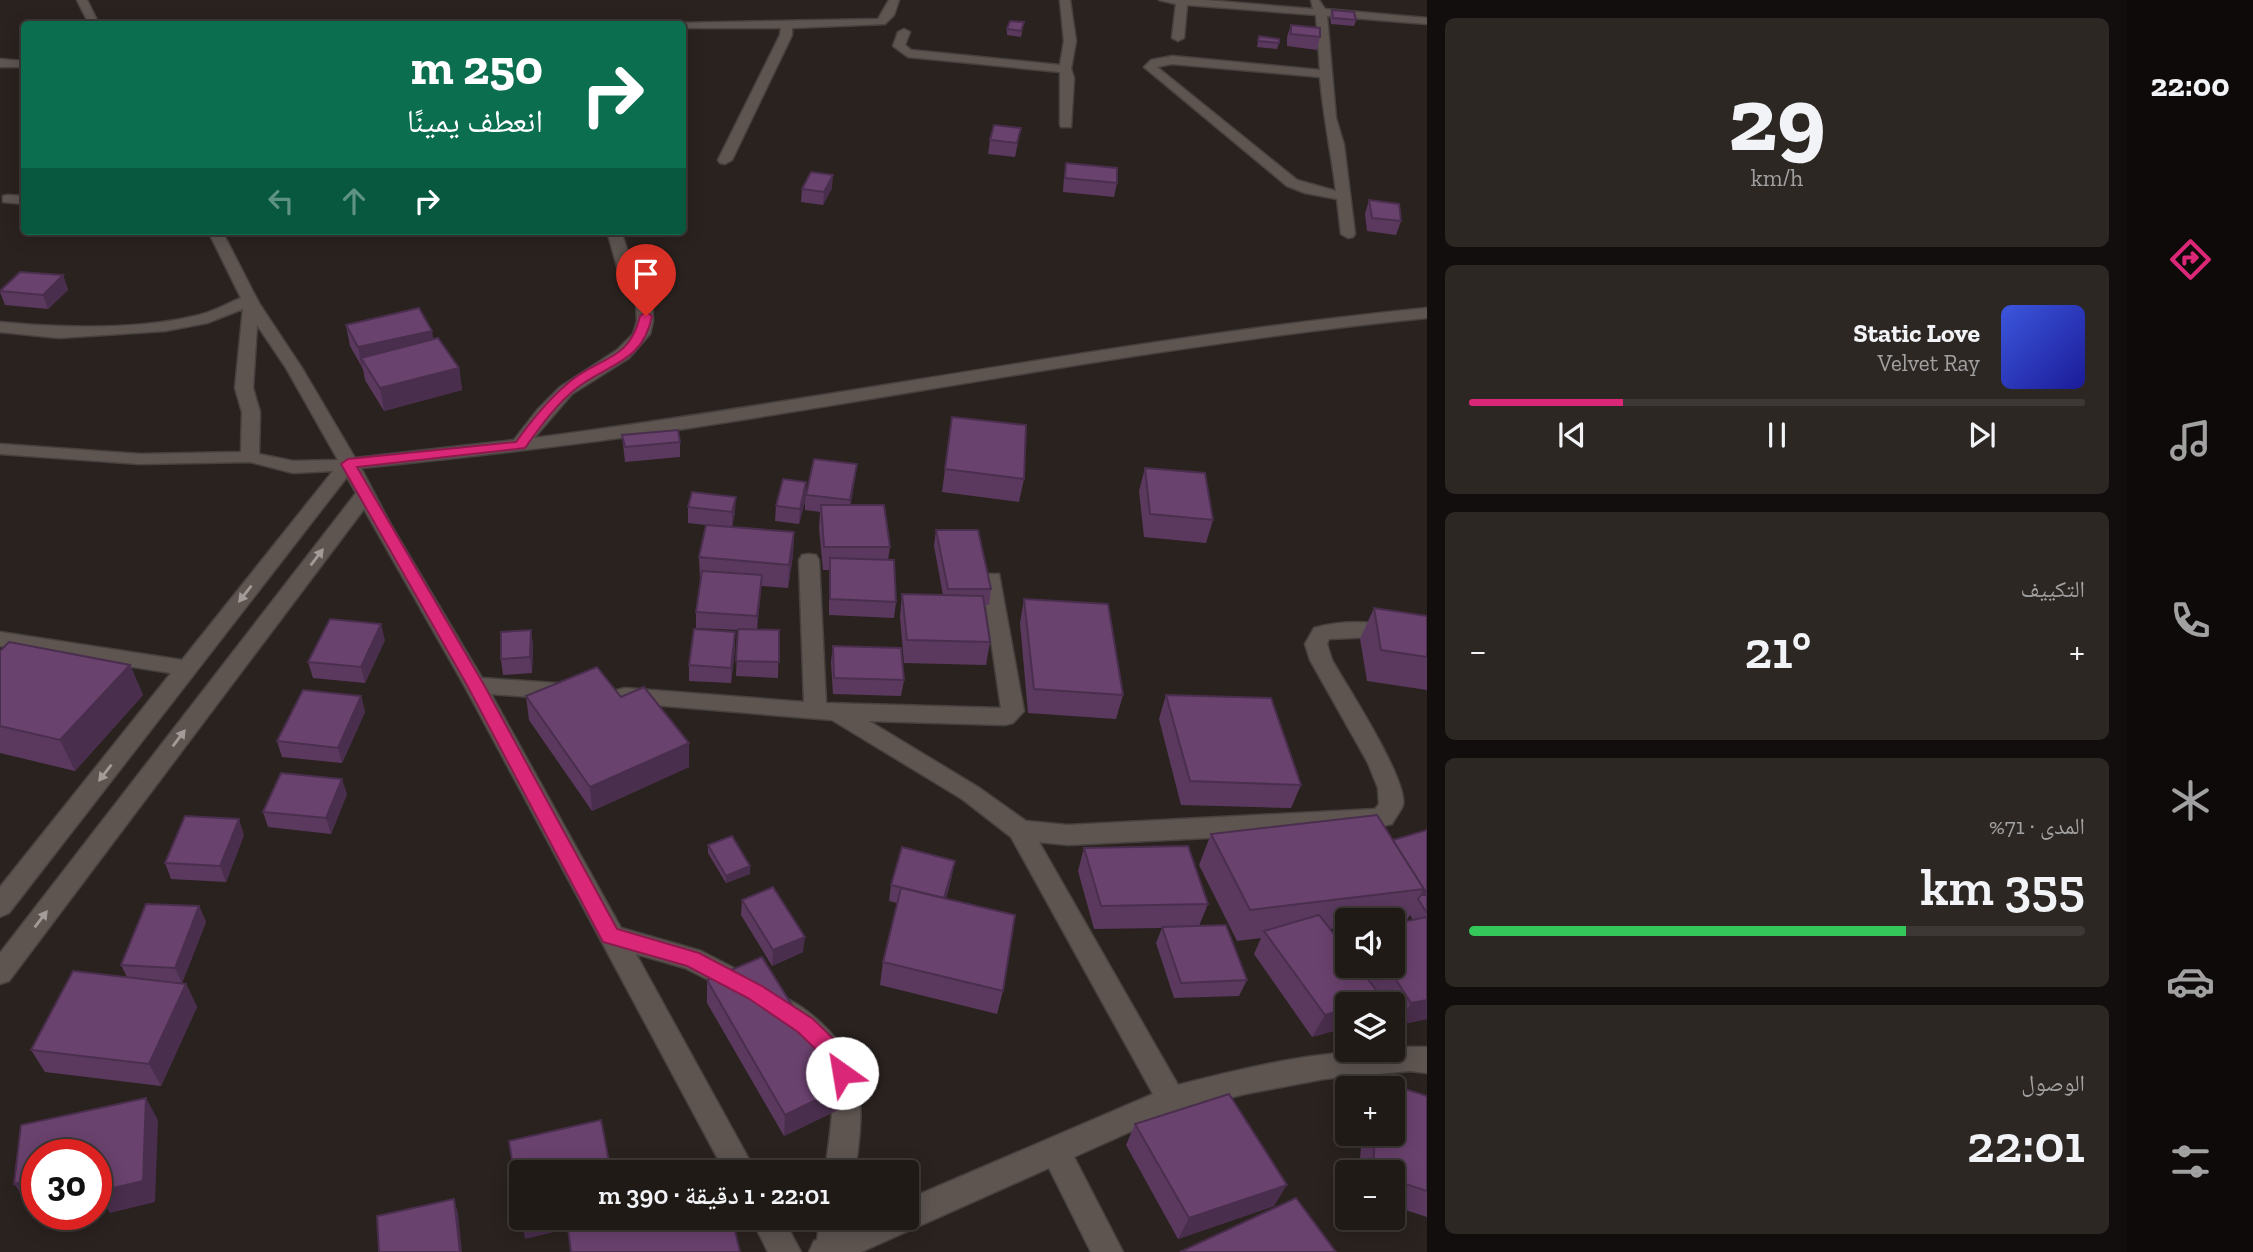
<!DOCTYPE html>
<html lang="ar">
<meta charset="utf-8">
<style>
body{margin:0;font-family:"Zilla Slab","Noto Naskh Arabic",serif;background:#2d2724;color:#f1f3f6;direction:rtl;height:100vh;display:flex;flex-direction:column;font-size:26px;white-space:nowrap}
*{box-sizing:border-box;margin:0}
p{font-size:23px;color:#a2a1a1}
.icon{flex:none;width:38px;height:38px;fill:none;stroke:currentColor;stroke-width:2;stroke-linecap:round;stroke-linejoin:round}
.map{position:relative;flex:1;overflow:hidden;direction:ltr}
.details{display:flex;flex-direction:column;gap:18px;padding:18px;background:#120e0d;width:700px}
.details>*{flex:none}
.hud{position:absolute;left:21px;top:21px;width:665px;height:214px;border-radius:7px;box-shadow:0 4px 18px #0003,0 0 0 2px #3d3836;direction:rtl;background:#0b6e4f;color:#fff;overflow:hidden}
.buttons{position:absolute;left:1335px;top:908px;display:grid;gap:14px}
.buttons a{display:grid;place-items:center;width:70px;height:70px;border-radius:7px;background:#201a17;box-shadow:0 4px 18px #0003,0 0 0 2px #3d3836;font-size:35px}
.speed{position:absolute;left:21px;top:1139px;display:flex;gap:14px;font-size:35px;font-weight:700;text-align:center}
.speed>*{display:grid;place-content:center;width:91px;height:91px;border-radius:50%;background:#201a17;box-shadow:0 4px 18px #0003,0 0 0 2px #3d3836;line-height:1}
.speed .limit{border:10px solid #d22;background:#fff;color:#111}
.pin{position:absolute;display:grid;place-items:center;width:60px;height:60px;color:#fff;margin:-72px -30px;border-radius:50% 50% 50% 0;rotate:-45deg;box-shadow:0 0 7px #0007}
.pin .icon{rotate:45deg}
.me{position:absolute;width:77px;margin:-38px;rotate:328deg;stroke-linejoin:round;filter:drop-shadow(0 0 5px #0008)}
.turn{display:flex;align-items:center;gap:24px;height:147px;padding:0 28px;font-size:32px}
.turn .icon{width:91px;height:91px;stroke-width:2.5}
.turn b{display:block;font-size:49px;line-height:60px}
.lanes{display:flex;align-items:center;height:66px;padding:0 28px;background:#0003;justify-content:center;gap:35px;direction:ltr}
.lanes .off{opacity:.35}
.big{font-size:52px;font-weight:600;line-height:1.1}
.details .widget{flex:1;display:flex;flex-direction:column;justify-content:center;gap:10px;min-width:0;padding:0 24px;border-radius:10px;background:#2d2724}
.details .dial{align-items:center;gap:0}
.dial b{font-size:91px;line-height:1}
.song{display:flex;align-items:center;gap:21px}
.cover{width:84px;height:84px;border-radius:10px;background:linear-gradient(135deg,hsl(230 70% 55%),hsl(240 70% 35%))}
.played{height:7px;border-radius:4px;background:linear-gradient(90deg,#db2777 25%,#3d3836 25%)}
.keys{display:flex;justify-content:space-around;direction:ltr}
.heat{display:flex;justify-content:space-between;align-items:center;font-size:38px;direction:ltr}
.charge{height:10px;border-radius:5px;background:linear-gradient(90deg,#34c759 71%,#3d3836 0)}
.trip{position:absolute;left:509px;top:1160px;width:410px;height:70px;border-radius:7px;background:#201a17;box-shadow:0 4px 18px #0003,0 0 0 2px #3d3836;font-weight:600;line-height:70px;text-align:center;direction:rtl}
main{display:flex;flex:1;min-height:0}
.tab-bar{display:flex;flex-direction:column;width:126px;justify-content:space-around;align-items:center;background:#0d0a09;color:#a2a1a1}
.tab-bar .icon{width:49px;height:49px}
.tab-bar .active{color:#db2777}
.tab-bar b{font-size:32px;color:#f1f3f6}
.map>svg:first-child{display:block}
</style>
<main>
<nav class="tab-bar">
<b>22:00</b>
<svg class="icon active" aria-label="directions" viewBox="0 0 24 24"><path d="M12 3l9 9-9 9-9-9zM9 14v-3h6M13 9l2 2-2 2"/></svg>
<svg class="icon" aria-label="music" viewBox="0 0 24 24"><path d="M9 18V5l10-2v13"/><circle cx="6" cy="18" r="3"/><circle cx="16" cy="16" r="3"/></svg>
<svg class="icon" aria-label="phone" viewBox="0 0 24 24"><path d="M5 4h4l2 5-3 2q2 4 5 5l2-3 5 2v4C11 20 4 13 5 4z"/></svg>
<svg class="icon" aria-label="climate" viewBox="0 0 24 24"><path d="M12 3v18M4 7l16 10M4 17L20 7"/></svg>
<svg class="icon" aria-label="car" viewBox="0 0 24 24"><path d="M5 17H2v-5l4-1 3-4h7l3 4 3 1v5h-3M9 17h6M6 11h13"/><circle cx="7" cy="17" r="2"/><circle cx="17" cy="17" r="2"/></svg>
<svg class="icon" aria-label="filters" viewBox="0 0 24 24"><path d="M4 7h16M4 17h16"/><circle cx="9" cy="7" r="2"/><circle cx="15" cy="17" r="2"/></svg>
</nav>
<section class="details">
<div class="widget dial"><b>29</b><p>km/h</p></div>
<div class="widget">
<div class="song"><i class="cover"></i><div><b>Static Love</b><p>Velvet Ray</p></div></div>
<div class="played"></div>
<div class="keys"><svg class="icon" aria-label="previous" viewBox="0 0 24 24"><path d="M18 5L8 12l10 7zM5 5v14"/></svg><svg class="icon" aria-label="pause" viewBox="0 0 24 24"><path d="M8 5v14M16 5v14"/></svg><svg class="icon" aria-label="next" viewBox="0 0 24 24"><path d="M6 5l10 7-10 7zM19 5v14"/></svg></div>
</div>
<div class="widget"><p>التكييف</p>
<div class="heat"><a>−</a><b class="big">21°</b><a>+</a></div>
</div>
<div class="widget"><p>المدى · 71%</p><b class="big">355 km</b><div class="charge"></div></div>
<div class="widget"><p>الوصول</p><b class="big">22:01</b></div>
</section>
<div class="map">
<svg width="1427" height="1252" viewBox="0 0 1427 1252">
<rect width="100%" height="100%" fill="#2a221f"/>
<g fill="none" stroke-linecap="round" stroke-linejoin="round">
<g stroke="#46403e" stroke-width="3">
<g id="street">
<polygon points="77,0 87,0 99,24 89,24"/>
<polygon points="889,0 899,0 894,15 885,24 792,28 792,35 732,160 725,164 720,163 718,160 780,35 781,28 682,28 682,24 677,24 678,23 878,19"/>
<polygon points="1060,0 1070,0 1076,41 1071,69 1074,78 1071,127 1061,127 1060,124 1060,72 908,57 893,46 898,32 904,29 910,32 905,45 911,50 1060,65 1064,41"/>
<path d="M1159,0h46l108,9 -2,-9h8l6,9 102,9v6l-100,-8 9,102 8,27 11,89 -2,3 -5,1 -7,-4 -4,-35 -32,-6 -18,-7 -143,-119 7,-7 21,-4 148,14 -4,-55 -129,-10 -3,33 -6,3 -6,-3 4,-34zM1172,64l148,13c3,38 11,75 16,114l-39,-11 -140,-113z"/>
<polygon points="130,21 541,21 547,24 124,24"/>
<polygon points="0,59 24,61 24,67 0,67"/>
<polygon points="8,195 24,196 24,204 3,202 3,196"/>
<path d="M208,231h14l37,72 43,65 53,90 159,-18 24,-31 22,-22 57,-37 16,-16 4,-13 -1,-19 -18,-32 -11,-39h14l13,39 18,32 1,19 -3,13 -21,24 -57,36 -38,44c299,-39 594,-100 893,-130v10c-250,25 -496,73 -744,111 -107,16 -215,28 -322,39l30,57 91,153 87,6 8,2 3,6 -3,6 -8,2 -78,-6 130,234 80,23 54,28 4,8 -4,8 -9,4 -61,-31 -49,-14 120,218h-31l-261,-487 -100,-176 -355,472 -9,3v-31l356,-460 -9,-16 -338,436 -9,4v-30l171,-214 -171,-27v-14l182,28 151,-189 -40,2 -43,-11 -110,2 -140,-10v-10l140,10 101,-2 1,-40 -7,-24 8,-79 -36,14 -42,8 -106,7 -59,-6v-10c61,6 135,8 195,-6 16,-3 31,-12 46,-18zM257,325l29,43 52,92 -45,1 -34,-7 1,-42 -7,-24z"/>
<path d="M809,554l7,1 3,5 7,143 175,5 -19,-129 3,-5h14l25,137 -11,12 -8,2 -136,-4 109,66 48,34 42,4 307,-16 4,-5 -1,-16 -10,-25 -58,-103 -5,-16 9,-16c37,-11 75,-4 113,2v14l-53,-7 -45,2 -2,5 5,16c15,26 76,120 71,145 -2,6 -8,13 -11,19l-28,6 -296,15 -29,-3 139,243c71,-18 141,-35 215,-35v-3h34v26l-17,-2 -86,8 -79,15 -71,18 -100,45 49,95h-32l-42,-84 -188,84h-52l5,-11 3,-1 3,-22h30v7l17,-7h39v-18l247,-106 -142,-257 -49,-38 -130,-79 -215,-18 -3,-6 3,-6 8,-2 179,14 -5,-142 3,-5z"/>
<path d="M780,996c15,5 29,16 41,27 48,43 42,90 34,149h-30c11,-86 20,-101 -55,-156l-4,-8 4,-8z"/>
<polygon points="751,1218 783,1218 801,1252 768,1252"/>
</g>
</g>
<use href="#street" fill="#5e5551" fill-rule="evenodd"/>
</g>
<g fill="#5b395f" fill-rule="evenodd">
<polygon points="1332,10 1356,20 1354,26 1331,24 1330,16"/>
<polygon points="1024,22 1021,37 1007,35 1007,29"/>
<polygon points="1291,25 1320,37 1317,50 1287,46 1287,37"/>
<polygon points="1259,36 1279,43 1277,49 1257,47"/>
<polygon points="1021,128 1015,157 988,154 990,140"/>
<polygon points="1066,163 1117,183 1114,197 1063,192 1064,177"/>
<polygon points="832,188 823,205 801,202 802,189"/>
<polygon points="1369,200 1401,221 1396,235 1367,231 1365,214"/>
<polygon points="63,275 68,290 48,309 5,305 0,292 0,290"/>
<polygon points="346,325 434,339 459,368 462,390 384,411 365,380 363,369 350,346"/>
<polygon points="952,417 1024,479 1019,502 942,492"/>
<polygon points="622,435 680,442 680,457 625,462"/>
<polygon points="857,464 855,479 850,505 890,547 888,560 896,602 894,618 829,615 829,570 823,570 819,528 820,512 805,510 805,499 799,524 775,521 776,506 806,482 806,493"/>
<polygon points="1145,468 1213,520 1206,543 1144,537 1139,491"/>
<polygon points="688,507 735,512 732,527 794,532 793,555 788,588 761,586 757,630 779,630 778,678 736,676 738,630 696,628 696,612 701,580 700,580 699,557 706,525 688,523"/>
<polygon points="936,530 991,589 989,605 984,605 990,642 986,665 904,663 900,617 902,594 943,595 934,546"/>
<polygon points="1024,599 1123,695 1116,719 1028,713 1020,623"/>
<polygon points="1374,608 1427,616 1427,690 1367,681 1360,639"/>
<polygon points="531,630 533,646 532,673 503,675 501,659"/>
<polygon points="385,640 365,683 313,678 308,662"/>
<polygon points="833,646 904,680 901,696 833,694 831,662"/>
<polygon points="735,648 731,683 689,681 689,665"/>
<polygon points="0,651 130,665 143,695 75,771 0,753"/>
<polygon points="1166,695 1301,785 1291,808 1181,805 1159,719"/>
<polygon points="361,696 365,712 342,763 282,757 277,741"/>
<polygon points="526,696 621,697 689,767 592,811 529,720"/>
<polygon points="347,794 331,834 268,827 263,812"/>
<path d="M1427,830v189l-29,6 -5,-7v-14h-9l-3,-5 -33,5v23l-36,10 -58,-83 7,-16 -24,3 -38,-76 12,-31 182,6zM1410,915l3,5 -20,46h-34l9,13 -38,-50 18,-2v-7l45,1 14,-1z"/>
<polygon points="244,835 226,882 171,879 165,863"/>
<polygon points="708,845 750,874 726,883 708,853"/>
<polygon points="1084,848 1208,904 1199,926 1247,980 1239,996 1174,998 1156,943 1162,928 1094,929 1078,871"/>
<polygon points="952,876 946,899 1003,991 997,1014 880,985 883,962 897,903 889,901 891,885"/>
<polygon points="742,900 803,952 772,966 741,915"/>
<polygon points="199,906 206,922 182,983 171,982 186,984 197,1007 161,1086 45,1072 31,1050 127,977 121,965"/>
<polygon points="707,980 840,1109 784,1136 707,1003"/>
<polygon points="1377,1080 1427,1096 1427,1217 1393,1206 1393,1172 1359,1172 1362,1134 1393,1134 1393,1088 1372,1088"/>
<polygon points="1135,1124 1274,1206 1178,1239 1126,1145"/>
</g>
<g fill="#4a2e4d">
<polygon points="833,175 832,188 823,205 824,192"/>
<polygon points="63,275 68,290 48,309 43,295"/>
<polygon points="432,331 436,352 361,358 363,369 362,369 358,347"/>
<polygon points="459,368 462,390 384,411 380,388"/>
<polygon points="857,464 855,479 849,515 850,500"/>
<polygon points="806,482 806,498 799,524 800,509"/>
<polygon points="736,497 735,512 732,527 732,512"/>
<polygon points="794,532 793,555 788,588 789,565"/>
<polygon points="762,575 761,591 757,632 757,616"/>
<polygon points="381,624 385,640 365,683 361,667"/>
<polygon points="531,630 533,646 532,673 530,657"/>
<polygon points="735,632 735,648 731,683 731,668"/>
<polygon points="130,665 143,695 75,771 60,740"/>
<polygon points="361,696 365,712 342,763 338,748"/>
<polygon points="689,743 689,767 592,811 590,787"/>
<polygon points="342,779 347,794 331,834 326,818"/>
<polygon points="239,819 244,835 226,882 220,866"/>
<polygon points="955,861 952,876 941,915 944,899"/>
<polygon points="750,866 750,874 726,883 726,876"/>
<polygon points="1427,890 1427,903 1418,899 1423,892"/>
<polygon points="199,906 206,922 182,983 175,968"/>
<polygon points="805,937 803,952 772,966 773,950"/>
<polygon points="186,984 197,1007 161,1086 149,1064"/>
<polygon points="1382,998 1378,1004 1359,1004"/>
<polygon points="1427,1000 1427,1019 1398,1025 1411,1003"/>
<polygon points="1348,1008 1348,1027 1312,1037 1325,1015"/>
<polygon points="843,1087 840,1109 784,1136 785,1115"/>
<polygon points="146,1098 158,1120 155,1202 110,1213 105,1205 96,1207 96,1183"/>
<polygon points="31,1180 37,1187 37,1203 29,1205 14,1184"/>
<polygon points="1287,1185 1274,1206 1178,1239 1189,1218"/>
<polygon points="454,1199 458,1213 462,1252 460,1252"/>
<polygon points="521,1218 612,1218 525,1239"/>
</g>
<g fill="#6a426e" stroke="#4a2e4d" stroke-width="2">
<polygon points="1332,10 1354,12 1356,20 1333,18"/>
<polygon points="1010,21 1024,22 1021,31 1007,29"/>
<polygon points="1291,25 1320,28 1320,37 1291,34"/>
<polygon points="1259,36 1279,39 1279,43 1258,41"/>
<polygon points="994,125 1021,128 1017,143 990,140"/>
<polygon points="1066,163 1117,168 1117,183 1065,178"/>
<polygon points="811,172 833,175 824,192 802,189"/>
<polygon points="1369,200 1399,204 1401,221 1372,218"/>
<polygon points="20,272 63,275 43,295 0,291"/>
<polygon points="419,308 432,331 358,347 346,325"/>
<polygon points="438,338 459,368 380,388 361,358"/>
<polygon points="952,417 1026,425 1024,479 945,469"/>
<polygon points="678,430 680,442 625,447 622,435"/>
<polygon points="814,459 857,464 850,500 806,495"/>
<polygon points="1145,468 1205,473 1213,520 1150,514"/>
<polygon points="783,479 806,482 800,509 776,506"/>
<polygon points="692,492 736,497 732,512 688,507"/>
<polygon points="821,505 884,505 890,547 824,547"/>
<polygon points="706,525 794,532 789,565 699,557"/>
<polygon points="936,530 978,530 991,589 948,589"/>
<polygon points="830,558 894,560 896,602 830,599"/>
<polygon points="702,571 762,575 757,616 696,612"/>
<polygon points="902,594 983,596 990,642 907,640"/>
<polygon points="1024,599 1108,604 1123,695 1034,689"/>
<polygon points="1374,608 1427,616 1427,657 1381,650"/>
<polygon points="330,619 381,624 361,667 308,662"/>
<polygon points="694,629 735,632 731,668 689,665"/>
<polygon points="738,629 779,630 779,662 736,661"/>
<polygon points="531,630 530,657 501,659 501,632"/>
<polygon points="9,642 130,665 60,740 0,726 0,651"/>
<polygon points="833,646 901,648 904,680 834,678"/>
<polygon points="597,667 621,697 644,687 689,743 590,787 526,696"/>
<polygon points="303,690 361,696 338,748 277,741"/>
<polygon points="1166,695 1271,698 1301,785 1190,781"/>
<polygon points="281,773 342,779 326,818 263,812"/>
<polygon points="1377,815 1424,889 1250,910 1211,834"/>
<polygon points="185,816 239,819 220,866 165,863"/>
<polygon points="1427,830 1427,890 1423,892 1424,889 1393,840"/>
<polygon points="732,836 750,866 726,876 708,845"/>
<polygon points="1188,846 1208,904 1101,906 1084,848"/>
<polygon points="902,847 955,861 944,898 891,885"/>
<polygon points="773,887 805,937 773,950 742,900"/>
<polygon points="901,888 1015,915 1003,991 883,962"/>
<polygon points="1421,895 1427,895 1427,913 1418,899"/>
<polygon points="146,904 199,906 175,968 121,965"/>
<polygon points="1319,915 1348,952 1348,966 1358,966 1382,998 1359,1004 1348,1004 1348,1008 1325,1015 1264,931"/>
<polygon points="1427,917 1427,1000 1411,1003 1387,966 1393,966 1393,924"/>
<polygon points="1226,925 1247,980 1181,983 1162,927"/>
<polygon points="762,957 843,1087 785,1115 707,980"/>
<polygon points="73,971 186,984 149,1064 31,1050"/>
<polygon points="1377,1080 1427,1096 1427,1191 1393,1180 1393,1172 1373,1172 1375,1134 1393,1134 1393,1088 1377,1088"/>
<polygon points="1229,1094 1287,1185 1189,1218 1135,1124"/>
<polygon points="146,1098 143,1181 96,1192 96,1155 37,1155 37,1187 35,1187 31,1180 14,1184 21,1125"/>
<polygon points="601,1120 611,1172 522,1172 522,1218 523,1218 521,1218 509,1141"/>
<polygon points="1296,1198 1336,1252 1180,1252"/>
<polygon points="454,1199 460,1252 379,1252 377,1216"/>
<polygon points="616,1218 732,1218 740,1252 571,1252 568,1229"/>
</g>
<defs><path id="oneway-solid" d="M-6-.8H1V-3.2L6.5 0L1 3.2V.8H-6Z" transform="scale(1.75)"/></defs>
<g fill="#a39b98">
<use href="#oneway-solid" transform="translate(317 557) rotate(-53)"/>
<use href="#oneway-solid" transform="translate(245 594) rotate(128)"/>
<use href="#oneway-solid" transform="translate(179 738) rotate(-53)"/>
<use href="#oneway-solid" transform="translate(105 773) rotate(128)"/>
<use href="#oneway-solid" transform="translate(41 919) rotate(-53)"/>
</g>
<path fill="#db2777" stroke="#8e194d" stroke-width="2" d="M646,312l6,4c-9,46 -42,47 -74,71 -21,16 -38,40 -53,61l-168,19 127,218 133,244 82,24 63,33 51,33 31,30 9,24 -3,7 -8,3 -7,-3 -7,-19 -30,-29 -50,-34 -61,-32 -84,-24 -136,-257 -126,-221 7,-5 168,-17c15,-21 31,-41 51,-58 30,-27 63,-22 73,-68z"/>
</svg>
<div class="buttons">
<a><svg class="icon" aria-label="sound" viewBox="0 0 24 24"><path d="M4 9h4l5-4v14l-5-4H4zM17 9q2 3 0 6"/></svg></a>
<a><svg class="icon" aria-label="layers" viewBox="0 0 24 24"><path d="M12 4l9 5-9 5-9-5zM3 14l9 5 9-5"/></svg></a>
<a>+</a>
<a>−</a>
</div>
<div class="speed"><div class="limit">30</div></div>
<div class="pin" style="left:646px;top:316px;background:#d93025"><svg class="icon" aria-label="arrive" viewBox="0 0 24 24"><path d="M6 21V4h12l-3 4 3 4H6"/></svg></div>
<svg class="me" style="left:842px;top:1073px" viewBox="-20 -20 40 40"><circle r="19" fill="#fff"/><path d="M0-13L10 11 0 6-10 11z" fill="#db2777"/></svg>
<div class="trip">22:01 · 1 دقيقة · 390 m</div>
<div class="hud">
<div class="turn"><svg class="icon" aria-label="right" viewBox="0 0 24 24"><path d="M7 20v-9h11M14 6l5 5-5 5"/></svg><div><b>250 m</b>انعطف يمينًا</div></div>
<div class="lanes"><svg class="icon off" aria-label="left" viewBox="0 0 24 24"><path d="M17 20v-9H6M10 6l-5 5 5 5"/></svg><svg class="icon off" aria-label="ahead" viewBox="0 0 24 24"><path d="M12 20V5M6 11l6-6 6 6"/></svg><svg class="icon" aria-label="right" viewBox="0 0 24 24"><path d="M7 20v-9h11M14 6l5 5-5 5"/></svg></div>
</div>
</div>
</main>
